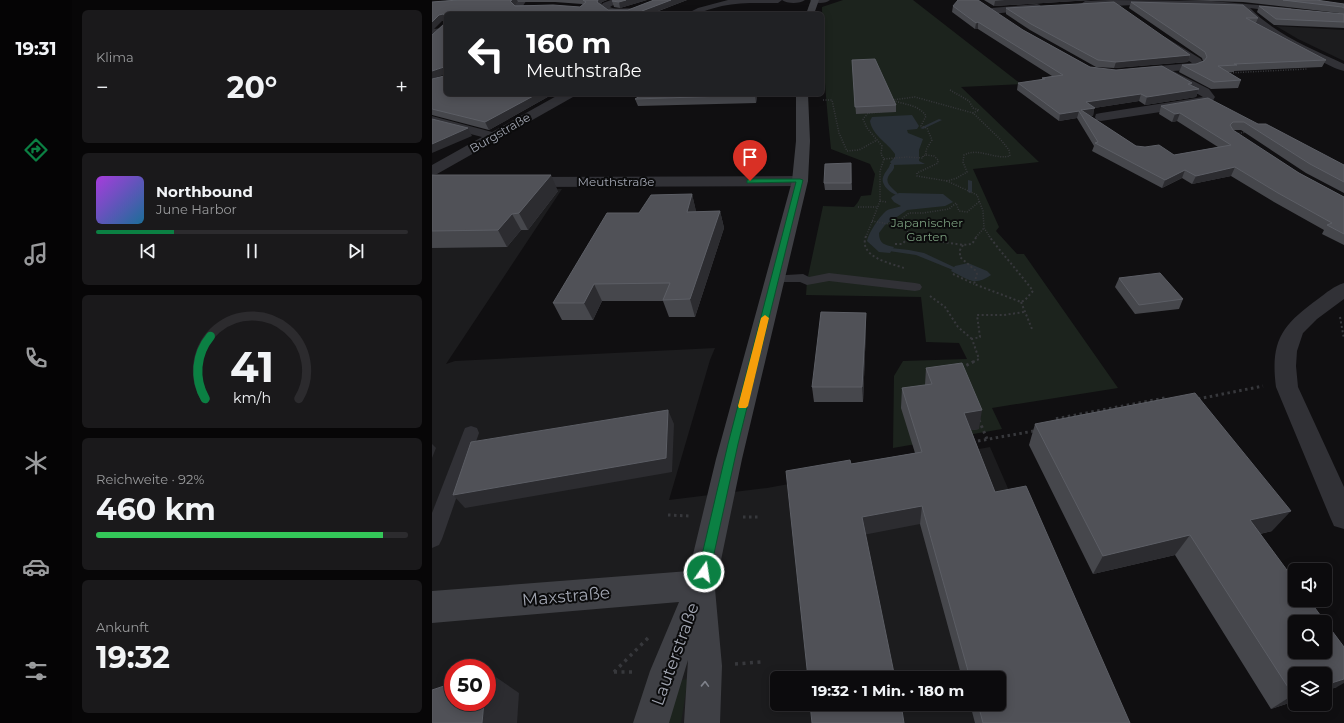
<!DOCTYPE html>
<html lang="de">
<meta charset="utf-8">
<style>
body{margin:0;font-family:Montserrat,sans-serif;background:#1a191b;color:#f1f3f6;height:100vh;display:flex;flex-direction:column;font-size:15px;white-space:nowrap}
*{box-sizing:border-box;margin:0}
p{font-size:13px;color:#9a9b9d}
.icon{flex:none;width:22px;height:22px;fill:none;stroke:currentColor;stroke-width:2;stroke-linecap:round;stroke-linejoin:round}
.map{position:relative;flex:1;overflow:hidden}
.details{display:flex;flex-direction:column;gap:10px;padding:10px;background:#070607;width:360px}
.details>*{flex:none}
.hud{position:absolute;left:12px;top:12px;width:380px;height:84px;border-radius:6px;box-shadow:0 2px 10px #0003,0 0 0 1px #2c2b2e;background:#202124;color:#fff;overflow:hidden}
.controls{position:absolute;left:856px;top:563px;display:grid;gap:8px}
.controls a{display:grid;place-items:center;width:44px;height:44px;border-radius:6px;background:#0c0b0d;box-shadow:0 2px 10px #0003,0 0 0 1px #2c2b2e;font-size:20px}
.speed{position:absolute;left:12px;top:659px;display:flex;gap:8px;font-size:20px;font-weight:700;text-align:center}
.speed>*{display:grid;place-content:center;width:52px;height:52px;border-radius:50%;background:#0c0b0d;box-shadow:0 2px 10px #0003,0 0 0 1px #2c2b2e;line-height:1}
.speed .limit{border:6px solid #d22;background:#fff;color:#111}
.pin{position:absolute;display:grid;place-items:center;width:34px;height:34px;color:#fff;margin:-41px -17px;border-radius:50% 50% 50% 0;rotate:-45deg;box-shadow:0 0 4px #0007}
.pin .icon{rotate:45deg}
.me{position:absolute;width:44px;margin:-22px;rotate:13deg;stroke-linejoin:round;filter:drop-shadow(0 0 3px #0008)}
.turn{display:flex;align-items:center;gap:14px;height:84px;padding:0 16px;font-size:18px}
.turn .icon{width:52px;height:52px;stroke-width:2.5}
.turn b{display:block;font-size:28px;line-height:34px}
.big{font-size:30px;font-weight:700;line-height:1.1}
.details .card{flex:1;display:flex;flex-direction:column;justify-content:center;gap:6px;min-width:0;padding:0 14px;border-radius:6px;background:#1a191b}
.details .dial{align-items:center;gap:0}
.dial svg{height:104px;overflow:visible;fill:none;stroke:#2c2b2e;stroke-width:7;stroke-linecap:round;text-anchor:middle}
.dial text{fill:#f1f3f6;stroke:none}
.song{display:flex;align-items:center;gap:12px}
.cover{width:48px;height:48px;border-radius:6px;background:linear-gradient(135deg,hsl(280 70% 55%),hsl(200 70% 35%))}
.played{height:4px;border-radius:2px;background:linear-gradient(90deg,#0b8043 25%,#2c2b2e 25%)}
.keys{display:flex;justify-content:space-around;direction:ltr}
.heat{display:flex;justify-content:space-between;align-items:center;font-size:22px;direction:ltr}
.charge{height:6px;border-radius:3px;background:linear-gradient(90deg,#34c759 92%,#2c2b2e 0)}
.trip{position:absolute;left:338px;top:671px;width:236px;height:40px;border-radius:6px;background:#0c0b0d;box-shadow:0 2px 10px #0003,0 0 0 1px #2c2b2e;font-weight:700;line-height:40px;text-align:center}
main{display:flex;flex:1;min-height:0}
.tab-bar{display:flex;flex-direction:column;width:72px;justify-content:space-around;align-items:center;background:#050405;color:#9a9b9d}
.tab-bar .icon{width:28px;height:28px}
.tab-bar .current{color:#0b8043}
.tab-bar b{font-size:18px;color:#f1f3f6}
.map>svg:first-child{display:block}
</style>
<main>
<nav class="tab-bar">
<b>19:31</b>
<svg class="icon current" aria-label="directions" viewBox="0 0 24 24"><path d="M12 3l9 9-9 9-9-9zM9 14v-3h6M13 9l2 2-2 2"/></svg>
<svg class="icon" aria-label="music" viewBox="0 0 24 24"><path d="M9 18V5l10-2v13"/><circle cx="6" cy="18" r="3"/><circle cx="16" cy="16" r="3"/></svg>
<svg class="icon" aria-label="phone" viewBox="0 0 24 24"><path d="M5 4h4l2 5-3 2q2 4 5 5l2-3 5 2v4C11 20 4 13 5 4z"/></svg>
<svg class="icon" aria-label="climate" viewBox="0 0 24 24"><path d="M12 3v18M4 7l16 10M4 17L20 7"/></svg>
<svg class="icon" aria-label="car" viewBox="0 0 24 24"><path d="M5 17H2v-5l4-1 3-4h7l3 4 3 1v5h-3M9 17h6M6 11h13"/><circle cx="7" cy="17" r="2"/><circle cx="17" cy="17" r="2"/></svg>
<svg class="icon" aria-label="filters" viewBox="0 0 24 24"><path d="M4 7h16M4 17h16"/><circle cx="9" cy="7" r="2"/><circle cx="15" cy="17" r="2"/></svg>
</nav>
<section class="details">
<div class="card"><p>Klima</p>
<div class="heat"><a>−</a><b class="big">20°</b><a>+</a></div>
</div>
<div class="card">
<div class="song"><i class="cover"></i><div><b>Northbound</b><p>June Harbor</p></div></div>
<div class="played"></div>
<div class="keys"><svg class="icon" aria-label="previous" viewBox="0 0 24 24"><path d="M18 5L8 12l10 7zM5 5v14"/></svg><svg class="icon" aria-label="pause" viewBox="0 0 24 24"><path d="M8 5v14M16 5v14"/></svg><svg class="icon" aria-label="next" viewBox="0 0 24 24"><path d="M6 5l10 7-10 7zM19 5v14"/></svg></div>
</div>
<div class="card dial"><svg viewBox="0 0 100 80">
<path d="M14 69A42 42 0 1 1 86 69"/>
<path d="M14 69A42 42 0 0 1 18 21" stroke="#0b8043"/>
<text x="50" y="56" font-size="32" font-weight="700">41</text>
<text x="50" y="72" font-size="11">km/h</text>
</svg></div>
<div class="card"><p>Reichweite · 92%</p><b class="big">460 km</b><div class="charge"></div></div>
<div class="card"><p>Ankunft</p><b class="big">19:32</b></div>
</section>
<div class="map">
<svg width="912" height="723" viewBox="0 0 912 723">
<rect width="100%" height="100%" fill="#100f11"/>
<g fill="#1c1c1e" fill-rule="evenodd">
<polygon points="844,26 912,30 912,61 866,39"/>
<path d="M130,189l-116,175 9,-3 260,-13 -5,12 -41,140 98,-12 223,-41 120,276h-678v-533zM21,668h34v34h-34zM345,678h222v26h-222z"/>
</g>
<g fill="#1c231d">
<path d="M411,0h70l108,84 -60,3 78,75 -66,7 26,58 -3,4 21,23h7l94,134 -126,20 10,21 -109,19 1,-72 9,-15 64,-2 -8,-16 -33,-1 -5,-45 -115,-2 1,-14 16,-75 31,1 4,-5 3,-6 10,-1 4,-21 -5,-10 -39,-15c-5,-48 -9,-95 -9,-142z"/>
<polygon points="256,679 249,723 232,723 242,681"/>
</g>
<g fill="#2a3138">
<path d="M480,115l7,11 -2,3 -10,1 1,3 15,6 -4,11v11l6,3 -33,1 -2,-3 5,-5v-3c-7,-11 -23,-19 -25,-33l2,-4z"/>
<path d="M467,193l44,1 10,8 -8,4 -38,4 -22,15 -6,8c0,11 6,12 15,14l-4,6 -11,-1 -12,-11c2,-9 12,-24 19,-30 4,-3 11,-3 15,-5l-7,-4 -3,-4 2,-2z"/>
<path d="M536,263l19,8 4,4c-17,12 -23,4 -40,-4l4,-5z"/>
</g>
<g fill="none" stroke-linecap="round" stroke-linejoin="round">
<g fill="#2a3138" fill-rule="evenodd">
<polygon points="507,119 510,120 491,129 488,128"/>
<path d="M458,164h4v4c-1,3 -5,6 -6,9 -3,7 6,12 10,17l-2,1c-7,-3 -17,-12 -12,-20 2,-5 5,-6 6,-11z"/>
<polygon points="536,180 540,181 540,192 538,193 536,192"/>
<polygon points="459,248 477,250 492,253 524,268 521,270 484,255 457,251 457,249"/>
</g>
<g stroke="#37383c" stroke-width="1.5" stroke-dasharray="1 1.5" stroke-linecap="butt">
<polyline points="796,73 875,69"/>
<polyline points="518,90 537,101 541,108 547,110 541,113"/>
<polyline points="391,100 400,100 407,133 415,151 427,150 445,140"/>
<path d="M460,100l23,-3 58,16 28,27 8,10 1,6c-16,4 -31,-9 -46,-1l-1,7 4,10 -10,6 -10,3 30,14 6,16 1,17 6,9"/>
<polyline points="437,113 450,112"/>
<polyline points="804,134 814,132"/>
<polyline points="494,155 502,156 506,160 506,163 485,173 485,176 515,181"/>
<path d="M452,159l23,-2 16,1v-2l3,-1v-5l6,-10 -5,-12 -6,-2 5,-10c-7,-11 -20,-11 -31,-15"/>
<polyline points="448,201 454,202"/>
<polyline points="426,207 445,207"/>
<polyline points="440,221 462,225 477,213 491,213 517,209 524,203 527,211 535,212 548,201"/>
<polyline points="462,225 475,230 479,237"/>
<polyline points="434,237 448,201 448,171 452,159 449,154 450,146 435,128 431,119 438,111"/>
<polyline points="544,237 552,228"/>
</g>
<g stroke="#37383c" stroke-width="2" stroke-dasharray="2 2.5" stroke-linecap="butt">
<path d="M434,236c-8,21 24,27 38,32"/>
<polyline points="479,237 531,245 540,244 545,236"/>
<polyline points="463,244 470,244 479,236"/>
<path d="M531,245l-3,5v7l16,14 1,3 -3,10 47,18 4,-2 8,-9c-14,-19 -30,-36 -44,-55"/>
<polyline points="521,274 542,284"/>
<polyline points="498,296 513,307 526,327 540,339"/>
<polyline points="589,302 600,329"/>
<polyline points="908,317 912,339"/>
<polyline points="541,362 547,359 540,339 548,337 545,315 572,315 592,312"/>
</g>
<g stroke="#37383c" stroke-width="3" stroke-dasharray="2.5 3.5" stroke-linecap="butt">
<polyline points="529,368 543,361"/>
<polyline points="766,399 831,386"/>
<polyline points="547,420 555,439"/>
<polyline points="626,423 623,419 733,398 735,400"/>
<polyline points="546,441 602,431"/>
<polyline points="236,515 258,516"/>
<polyline points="311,517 328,517"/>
</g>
<g stroke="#37383c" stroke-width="3.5" stroke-dasharray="3 4.5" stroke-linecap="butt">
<polyline points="303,664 329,662"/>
<polyline points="182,672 204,672"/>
<polyline points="182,672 217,637"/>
</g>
<g fill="#313136" fill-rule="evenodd">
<polygon points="397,273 483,283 488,284 490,287 488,290 483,291 397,281 375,285 368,282 338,282 337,279 338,276 371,274 377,277"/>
<polygon points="39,426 45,428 47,433 10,539 7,545 0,548 0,513 31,433 33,428"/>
</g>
<g fill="#313136" fill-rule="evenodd">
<polygon points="87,0 95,0 85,14 77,14"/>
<path d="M179,0h11l-12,7c8,4 20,-2 26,4 -7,7 -29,3 -36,-4l3,-4z"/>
<path d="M296,0h77c-5,4 -18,4 -23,0l-4,3c-19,0 -38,-1 -56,3 -13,3 -23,8 -36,8l12,-6z"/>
<path d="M678,0l102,1 79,7 1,2 -4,3 -38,-5c26,27 61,40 94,56v7c-9,-2 -17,-7 -25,-11 -29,-14 -57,-28 -79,-53l-79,-3 -76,3 -4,-3 4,-3z"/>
<polygon points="605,4 608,5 609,7 608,9 560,14 556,11 560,8"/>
<polygon points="14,28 14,34 0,35 0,29"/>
<path d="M733,37l36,22 2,5c-6,7 -20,6 -30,7l36,18 6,8 -3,5 -12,4 -99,15 -5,-1 -1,-3 1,-3 5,-1 102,-16 -43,-25 -24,2 -6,-3 6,-3 56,-5 -30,-21 -2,-2z"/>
<polygon points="128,94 143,94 141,97 5,174 0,175 0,165 50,137 0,124 0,116 60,132"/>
<polygon points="368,176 373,178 376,181 373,184 368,186 93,187 88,185 85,182 88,179 93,177"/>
<path d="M912,283v16l-27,20 -14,14 -6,18 -1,15 2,21 46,100v42l-10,-3 -4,-9 -54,-130c-6,-46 6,-62 42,-88 8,-6 16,-13 26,-16z"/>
</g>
<path fill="#313136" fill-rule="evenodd" d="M378,0h20c-4,4 -16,4 -20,0z"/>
<g fill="#3f4045" fill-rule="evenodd">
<polygon points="379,0 387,0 382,14 374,14"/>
<polygon points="364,94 376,94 378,141 376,181 310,459 283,589 290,666 288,723 252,723 256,660 237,723 201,723 218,671 247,602 0,623 0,591 257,571 284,459 360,181 364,141"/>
</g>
</g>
<g fill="#46474c" fill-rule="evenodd">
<path d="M26,0h149l-5,2 -1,2 7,6h20l26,-10h33l-241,94h107l-64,36 -57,-15v-36l12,-3 -11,-41 11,-11v-4l-2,1 -10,-19zM86,2h37l27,2h1l-3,3 -65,-2z"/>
<polygon points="215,0 188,8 182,7 180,1"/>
<polygon points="552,0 659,0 562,6"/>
<polygon points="746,0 884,0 912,4 912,28 842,25 825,12 827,6 909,14 907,13 811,2"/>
<polygon points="699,2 826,18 824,23 894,60 890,67 802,71 802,72 796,72 809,80 806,88 779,89 747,72 750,65 764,64 771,61 770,58 697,8"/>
<polygon points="521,6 591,30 658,67 760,83 759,85 767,89 764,97 713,105 707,101 662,108 661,116 658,116 704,146 742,155 786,147 745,121 740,122 727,114 729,106 826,124 912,165 912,193 874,173 809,130 800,130 867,173 912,197 912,245 890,234 892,230 842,202 799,176 760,184 750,178 730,188 660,151 662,146 645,118 627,121 585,90 586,83 610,80 610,78 620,76 546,29 543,29 520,12"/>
<polygon points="574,8 758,55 756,62 682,68 664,67 598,30 574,14"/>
<polygon points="420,60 464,105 464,112 424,114"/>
<polygon points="329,94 325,97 324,103 206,106 203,99"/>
<polygon points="419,163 420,190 393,190 392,183"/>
<polygon points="0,175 126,191 96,230 89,230 75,247 0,248"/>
<polygon points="260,194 264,212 288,211 292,228 263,317 237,317 231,301 170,301 161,320 130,320 121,303 207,213"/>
<polygon points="687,278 751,299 747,309 703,314 683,287"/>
<polygon points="434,313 434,328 431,402 382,402 380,387"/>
<polygon points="494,368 547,429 539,430 563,492 698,723 543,723 538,704 567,704 567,678 530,678 488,524 419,464 483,453 469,408 470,388 493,385"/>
<polygon points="603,424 840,531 828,534 905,687 893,691 893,674 863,701 839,709 743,555 661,574 597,445"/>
</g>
<g fill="#2c2c30">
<polygon points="80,0 85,0 86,2 80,7 78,1"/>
<polygon points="166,0 175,0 170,2 167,7 165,2"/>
<polygon points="194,0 215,0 188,8 187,2"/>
<polygon points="239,0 255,0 218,14 210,11"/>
<polygon points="573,0 659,0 562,6 563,1"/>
<polygon points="11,14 14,20 10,21 0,31 0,22 7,15"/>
<polygon points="546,22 546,29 543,29 544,23"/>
<polygon points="758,55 756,62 682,68 684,62"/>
<polygon points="12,67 14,74 0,79 0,71"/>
<polygon points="767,89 764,97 713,105 715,97"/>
<polygon points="105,94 121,94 57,130 53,122"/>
<polygon points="323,94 329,94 325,97 324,103"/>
<polygon points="709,94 707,101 662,108 661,116 651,117 648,113 654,102"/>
<polygon points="647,111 645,118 627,121 628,114"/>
<polygon points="748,113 745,121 740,122 743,114"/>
<polygon points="36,128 40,136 0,153 0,144"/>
<polygon points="803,167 799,176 760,184 764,176"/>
<polygon points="753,170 750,178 730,188 733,180"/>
<polygon points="119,175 126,191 96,230 87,213"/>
<polygon points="260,194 264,211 259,228 255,212"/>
<polygon points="288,211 292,228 263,317 258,299"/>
<polygon points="80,214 89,230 75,247 66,230"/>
<polygon points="162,284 170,301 161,320 152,303"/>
<polygon points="434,313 434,328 431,402 430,387"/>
<polygon points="236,410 242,424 240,472 33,508 21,495"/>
<polygon points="550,410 547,429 529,432 532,413"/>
<polygon points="0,444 4,448 0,458"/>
<polygon points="490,506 488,524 431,535 430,517"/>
<polygon points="859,511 840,531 801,540 818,520"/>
<polygon points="758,535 743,555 661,574 671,556"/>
<polygon points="55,671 87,693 85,723 50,723 52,702 55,702"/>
<polygon points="912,679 912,683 905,687 893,691 893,685"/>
<polygon points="863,694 863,701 839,709 861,695"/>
</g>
<g fill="#505157" stroke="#5c5e65" fill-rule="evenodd">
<polygon points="26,0 80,0 78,1 83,6 121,5 148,7 154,2 151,0 166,0 165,2 176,10 196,10 222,0 239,0 210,11 229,14 14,14 14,94 105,94 53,122 0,109 0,79 12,76 12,67 0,71 0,35 12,24 13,15 11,14 7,15 0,22 0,2"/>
<polygon points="182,0 194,0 187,2 180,1"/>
<polygon points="526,0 546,0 591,30 658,67 684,70 730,66 760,83 756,84 767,89 715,97 709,94 654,102 663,108 649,110 704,146 713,147 727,145 742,155 799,145 748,113 743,114 729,106 776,98 826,124 834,124 912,165 912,182 878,164 812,122 801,122 798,125 801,130 867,173 912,197 912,234 895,225 900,223 846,193 803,167 764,176 753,170 733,180 663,143 666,142 647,111 628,114 586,83 613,79 610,78 631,75 546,22 544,23 521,6"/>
<polygon points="851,0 884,0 912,4 912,8 910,7"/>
<polygon points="682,2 758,55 684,62 666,60 599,24 574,8"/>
<polygon points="699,2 811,5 826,18 814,18 894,60 802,64 805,65 786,66 809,80 782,82 750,65 764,64 772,61 775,57 773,52"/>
<polygon points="827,6 912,14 912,22 844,19"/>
<polygon points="443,59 464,105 423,107 420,60"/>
<polygon points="211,94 323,94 323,95 203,99"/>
<polygon points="0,119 36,128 0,144"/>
<polygon points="419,163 419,183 392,183 393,164"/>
<polygon points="0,175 119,175 87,213 80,214 66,230 0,231"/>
<polygon points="260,194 255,212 288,211 258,299 231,300 238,283 162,284 152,303 121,303 175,213 207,213 219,195"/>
<polygon points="728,273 751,299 707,305 687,278"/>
<polygon points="389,312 434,313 430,387 380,387"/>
<polygon points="530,363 550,410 532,413 563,492 594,486 698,723 551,723 546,704 567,704 567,678 538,678 490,506 430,517 463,678 376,678 354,471 418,460 419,464 490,452 470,388 500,384 494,368"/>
<path d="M763,393l96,118 -41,9 45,61v19h14l35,47v32l-19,6v-11h-30v20l-2,1 -103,-160 -87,21 -68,-132zM863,622h30v30h-30z"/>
<polygon points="236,410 234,458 21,495 39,442"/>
<polygon points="21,683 21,702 52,702 50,723 0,723 0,690"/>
<polygon points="378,704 469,704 472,723 380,723"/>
</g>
<defs><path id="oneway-chevron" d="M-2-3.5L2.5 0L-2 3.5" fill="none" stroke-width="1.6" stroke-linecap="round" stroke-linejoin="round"/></defs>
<use stroke="#7f828b" href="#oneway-chevron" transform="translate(273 684) rotate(-88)"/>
<polygon fill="#0b8043" stroke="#07532c" points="318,179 368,179 371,180 306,444 278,572 276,576 272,578 267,576 266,572 296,444 364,182 315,183 315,180"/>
<polygon fill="#f59e0b" points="333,315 337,318 316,406 314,408 307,408 306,406 329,318"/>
<g text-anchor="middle" stroke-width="4" stroke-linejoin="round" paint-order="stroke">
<g font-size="12" fill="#a1a5b1" stroke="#0b0b0c">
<text transform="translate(68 133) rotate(-30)" y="4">Burgstraße</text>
<text x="184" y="186">Meuthstraße</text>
</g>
<g font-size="12" fill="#799c7d" stroke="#0b0b0c">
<text x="495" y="227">Japanischer<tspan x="495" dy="14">Garten</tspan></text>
</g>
<g font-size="17" fill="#a1a5b1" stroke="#0b0b0c">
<text transform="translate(134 596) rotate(-5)" y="6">Maxstraße</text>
<text transform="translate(243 654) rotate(-70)" y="6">Lauterstraße</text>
</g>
</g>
</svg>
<div class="controls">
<a><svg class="icon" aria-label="sound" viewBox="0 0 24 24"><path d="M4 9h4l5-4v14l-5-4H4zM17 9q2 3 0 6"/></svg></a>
<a><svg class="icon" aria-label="search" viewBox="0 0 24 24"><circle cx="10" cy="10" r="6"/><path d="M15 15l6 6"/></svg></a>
<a><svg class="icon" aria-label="layers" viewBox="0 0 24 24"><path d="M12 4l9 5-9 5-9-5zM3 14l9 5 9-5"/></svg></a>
</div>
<div class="speed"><div class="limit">50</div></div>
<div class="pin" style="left:318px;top:181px;background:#d93025"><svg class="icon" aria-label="arrive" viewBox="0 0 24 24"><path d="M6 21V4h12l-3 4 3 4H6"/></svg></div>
<svg class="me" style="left:272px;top:572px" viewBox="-20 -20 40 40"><circle r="17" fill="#0b8043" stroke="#fff" stroke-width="3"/><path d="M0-11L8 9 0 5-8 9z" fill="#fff"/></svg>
<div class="trip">19:32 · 1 Min. · 180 m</div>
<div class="hud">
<div class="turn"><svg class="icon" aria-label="left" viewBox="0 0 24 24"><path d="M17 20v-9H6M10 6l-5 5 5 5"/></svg><div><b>160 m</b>Meuthstraße</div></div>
</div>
</div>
</main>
